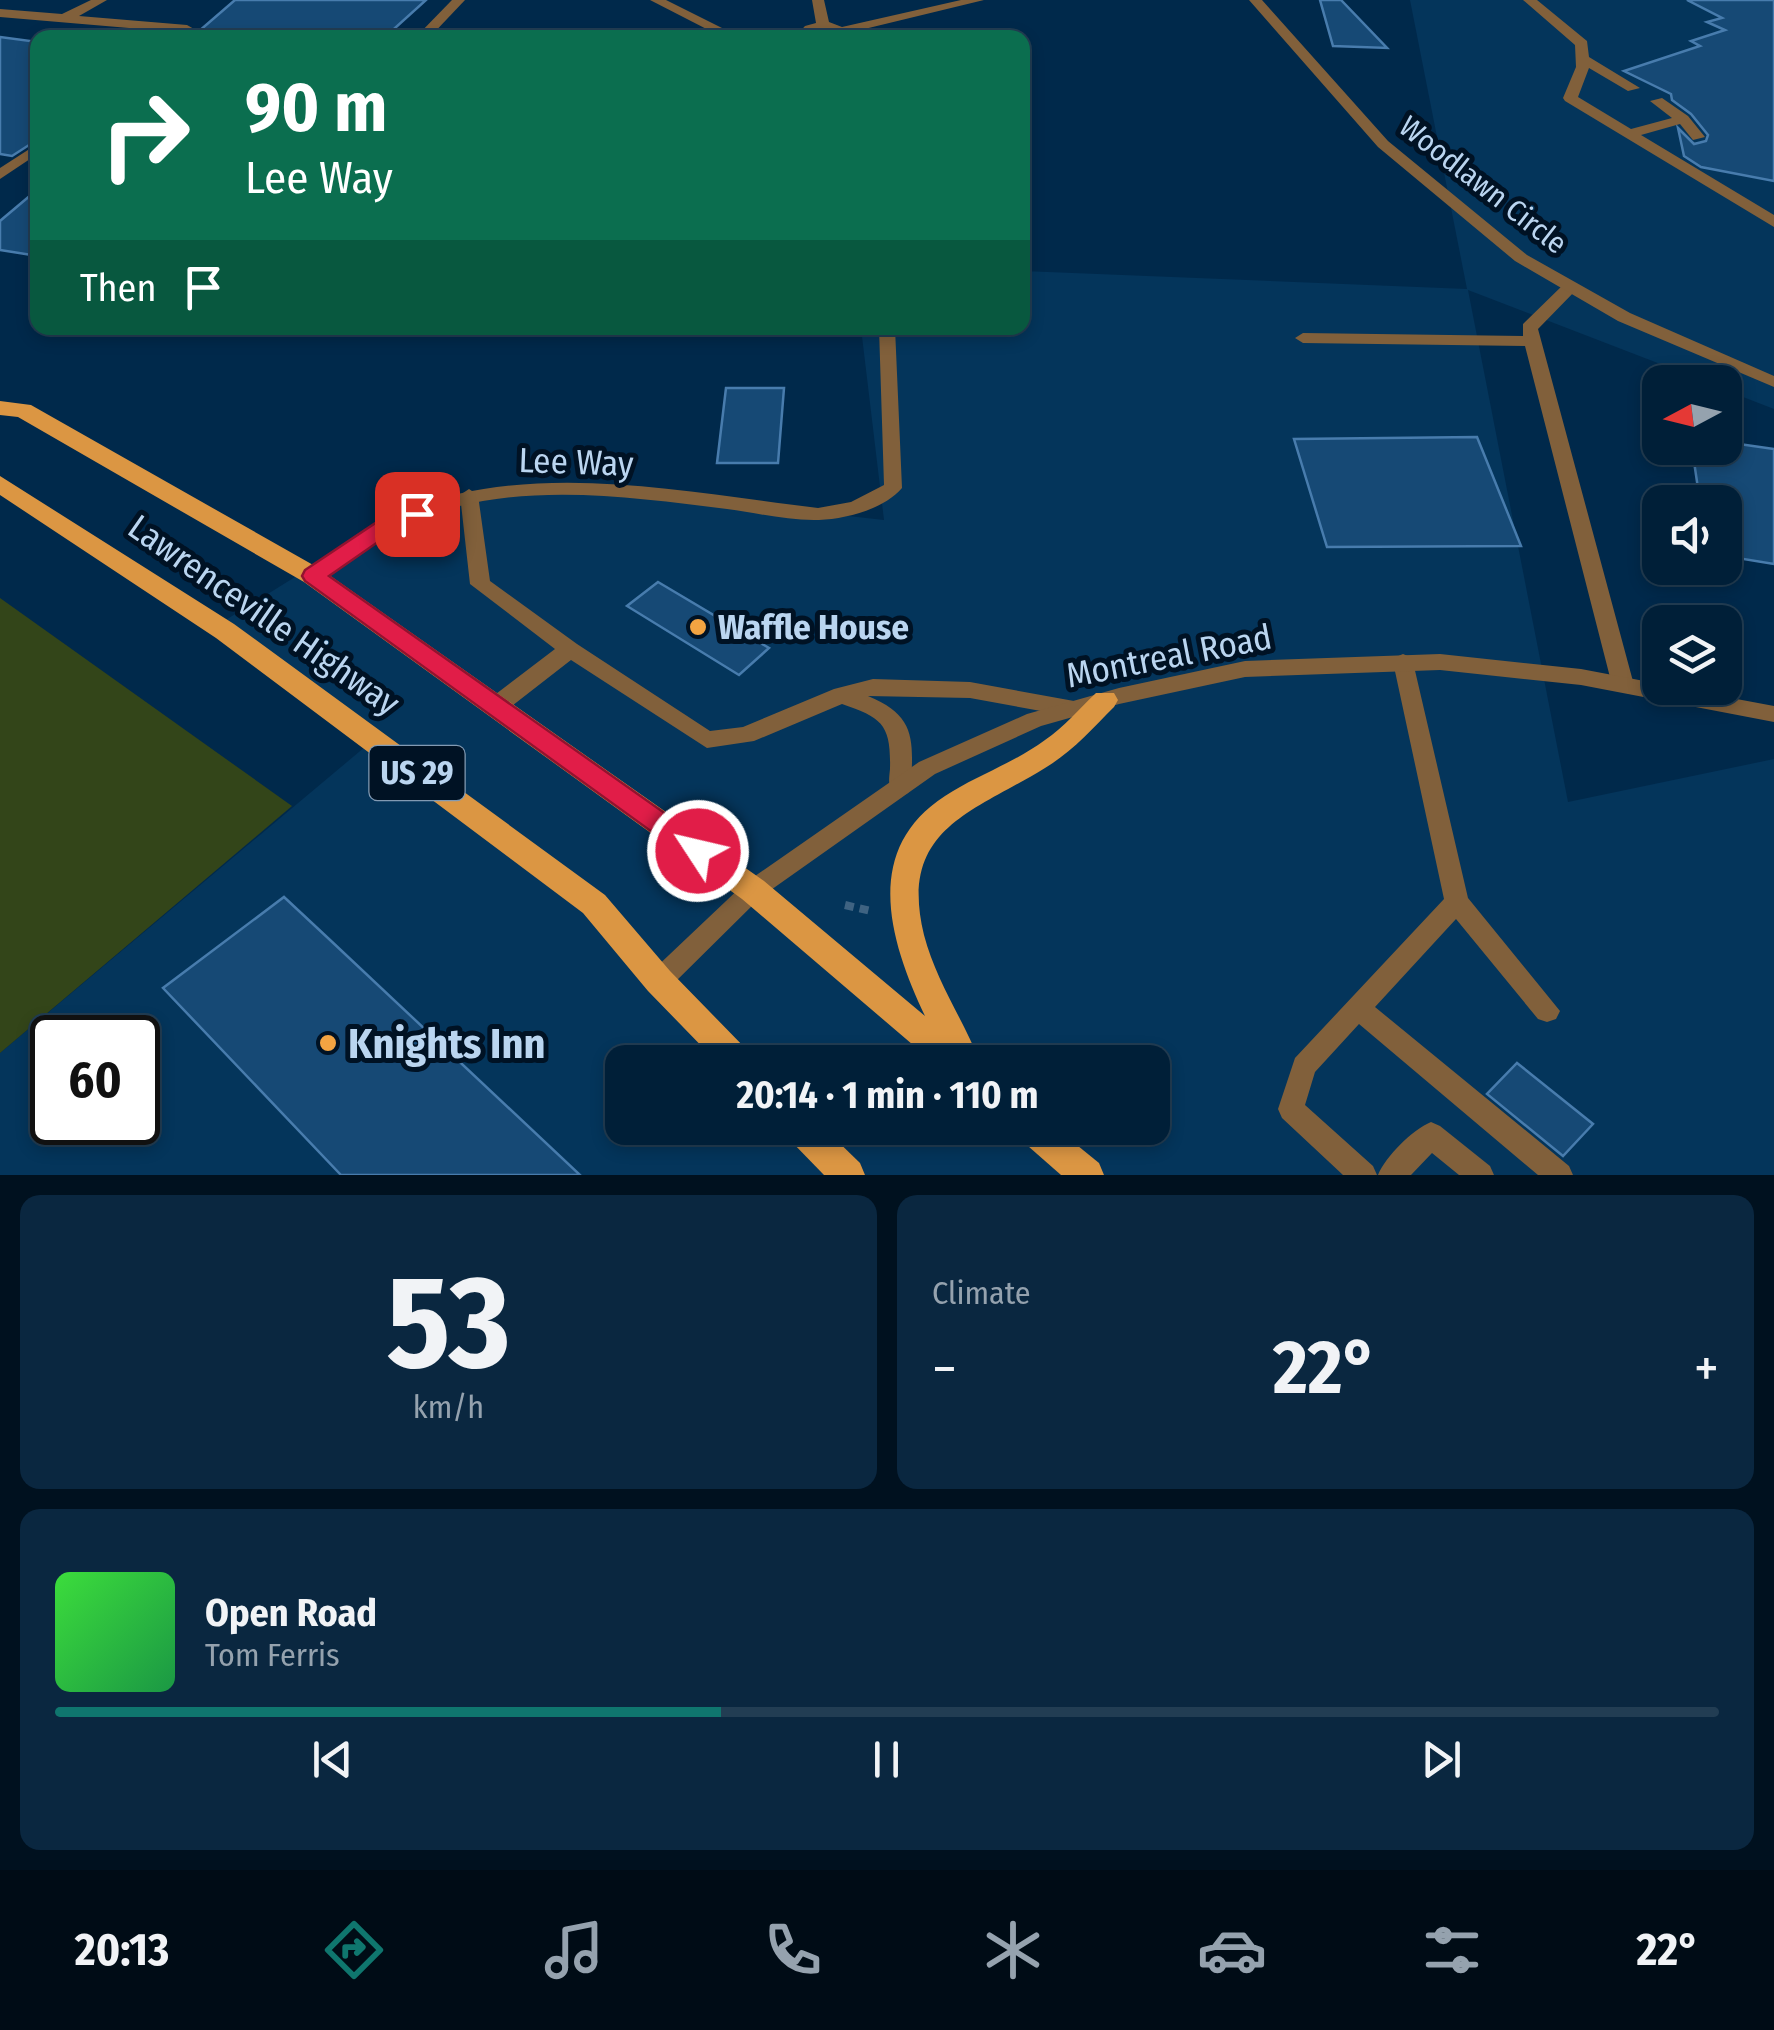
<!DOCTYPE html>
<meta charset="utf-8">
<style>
body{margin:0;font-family:"Fira Sans Condensed",sans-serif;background:#0a2740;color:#f1f3f6;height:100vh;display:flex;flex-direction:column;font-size:38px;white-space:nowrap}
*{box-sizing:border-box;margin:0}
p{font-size:32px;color:#95a2ae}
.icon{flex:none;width:55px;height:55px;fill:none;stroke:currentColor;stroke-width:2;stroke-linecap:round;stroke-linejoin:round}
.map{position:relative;height:1175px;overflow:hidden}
.drawer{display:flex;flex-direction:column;gap:20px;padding:20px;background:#00111f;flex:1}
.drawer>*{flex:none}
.guide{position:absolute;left:30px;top:30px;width:1000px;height:305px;border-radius:20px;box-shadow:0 5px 15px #0003,0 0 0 2px #223d53;background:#0b6e4f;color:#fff;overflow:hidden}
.needle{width:65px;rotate:263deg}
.buttons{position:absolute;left:1642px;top:365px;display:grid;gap:20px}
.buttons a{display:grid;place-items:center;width:100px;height:100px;border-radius:20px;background:#001f38;box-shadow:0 5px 15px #0003,0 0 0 2px #223d53;font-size:50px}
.speed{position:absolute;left:30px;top:1015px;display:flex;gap:20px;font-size:50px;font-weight:700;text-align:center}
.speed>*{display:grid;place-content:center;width:130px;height:130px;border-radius:50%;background:#001f38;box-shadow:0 5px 15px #0003,0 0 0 2px #223d53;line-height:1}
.speed .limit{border:5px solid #111;border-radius:15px;background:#fff;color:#111}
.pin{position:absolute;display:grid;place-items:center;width:85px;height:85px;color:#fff;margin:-42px;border-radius:20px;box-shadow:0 5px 15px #0006}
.me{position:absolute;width:110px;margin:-55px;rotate:305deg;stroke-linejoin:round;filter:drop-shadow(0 0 8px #0008)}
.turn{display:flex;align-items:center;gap:35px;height:210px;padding:0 50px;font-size:45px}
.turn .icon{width:130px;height:130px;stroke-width:2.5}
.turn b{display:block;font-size:70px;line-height:85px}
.then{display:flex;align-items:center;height:95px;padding:0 50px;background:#0003;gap:20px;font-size:38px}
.big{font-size:75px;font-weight:700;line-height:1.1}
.drawer .card{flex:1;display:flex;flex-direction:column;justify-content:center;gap:15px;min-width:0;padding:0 35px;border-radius:20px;background:#0a2740}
.drawer .dial{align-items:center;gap:0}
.dial b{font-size:130px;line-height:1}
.song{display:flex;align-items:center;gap:30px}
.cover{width:120px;height:120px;border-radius:15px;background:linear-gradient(135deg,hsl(120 70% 55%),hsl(140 70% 35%))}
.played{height:10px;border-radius:5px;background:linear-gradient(90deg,#0f766e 40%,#223d53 40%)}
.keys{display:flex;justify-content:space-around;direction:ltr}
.heat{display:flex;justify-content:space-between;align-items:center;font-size:55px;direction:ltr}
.drawer .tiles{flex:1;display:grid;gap:20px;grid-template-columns:1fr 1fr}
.card:last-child{grid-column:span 2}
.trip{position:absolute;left:605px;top:1045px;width:565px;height:100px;border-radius:20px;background:#001f38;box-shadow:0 5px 15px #0003,0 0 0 2px #223d53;font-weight:700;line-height:100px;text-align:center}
.tab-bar{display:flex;height:160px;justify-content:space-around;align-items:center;background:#000c16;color:#95a2ae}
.tab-bar .icon{width:70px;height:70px}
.tab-bar .current{color:#0f766e}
.tab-bar b{font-size:45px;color:#f1f3f6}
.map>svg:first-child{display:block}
</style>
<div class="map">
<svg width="1774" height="1175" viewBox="0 0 1774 1175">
<rect width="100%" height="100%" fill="#00294b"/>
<path fill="#04355b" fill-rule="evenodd" d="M1410,0h364v409l-49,-19v-8h-18l-239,-92 100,512 206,-43v416h-1774v-122l378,-317 -154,-115 166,-103 181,-33 313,35 -23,-192h161l1,-57 444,18zM52,1038h86v84h-86zM622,1062h530v66h-530z"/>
<polygon fill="#334519" points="0,598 292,806 0,1053"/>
<g fill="#164975" stroke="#487cad" stroke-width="2.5">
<polygon points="235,0 426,0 384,38 191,38"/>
<polygon points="1320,0 1341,0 1387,48 1333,46"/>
<polygon points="1687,0 1774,0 1774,181 1701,167 1684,156 1678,128 1694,144 1706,141 1708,135 1691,114 1672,100 1671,94 1624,71 1700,46 1691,41 1725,30 1707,22 1722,18"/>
<polygon points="0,37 38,42 38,147 29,145 12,156 0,154"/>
<polygon points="38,189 38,256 0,250 0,221"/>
<polygon points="726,388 784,388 778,463 717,463"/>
<polygon points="1477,437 1521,546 1327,547 1294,439"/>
<polygon points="1725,442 1774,449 1774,564 1725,556 1725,502 1700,502 1692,448 1725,448"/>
<polygon points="658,582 769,648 739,675 627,606"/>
<polygon points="284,897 329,939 580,1175 341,1175 163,988"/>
<polygon points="1517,1063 1593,1124 1563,1156 1487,1094"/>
</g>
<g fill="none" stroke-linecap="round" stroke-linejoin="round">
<polyline stroke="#3f6382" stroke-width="8" stroke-dasharray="9 6" stroke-linecap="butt" points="845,905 871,911"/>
<g fill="#81603b" fill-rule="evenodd">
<polygon points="91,0 107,0 79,16 187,25 194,29 185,38 171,38 176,32 0,17 0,9 62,14"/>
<polygon points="452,0 465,0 429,38 415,38"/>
<polygon points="650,0 666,0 742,38 724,38"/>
<polygon points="1523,0 1537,0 1587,41 1589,57 1640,88 1628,91 1589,68 1578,97 1631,129 1672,118 1650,101 1662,98 1688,116 1705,137 1693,140 1680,124 1641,135 1774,215 1774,227 1565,101 1563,98 1576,67 1575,45"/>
<polygon points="31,148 38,151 36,155 0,179 0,168"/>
<polygon points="1571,281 1579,286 1577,289 1538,329 1634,685 1630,691 1616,691 1612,685 1525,346 1303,343 1295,338 1303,333 1523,336 1523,324 1565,283"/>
<path d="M469,489l9,6 12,86 87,63 133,87 33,-4 91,-38 39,-10 97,3 104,19 8,2 3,6 -3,6 -8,2 -104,-19 -102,-2c49,20 45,45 43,91l-3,6 -8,3 -8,-3c-4,-8 -3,-14 -2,-24 1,-44 -7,-51 -48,-65l-88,37 -47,7 -136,-88 -67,52h-16l-3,-6 3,-6 67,-51 -85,-65 -10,-89z"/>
<polygon points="1403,654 1410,657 1413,662 1468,898 1560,1011 1556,1019 1547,1022 1538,1019 1456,919 1375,1007 1569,1166 1573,1175 1538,1175 1359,1024 1315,1072 1305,1105 1373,1166 1377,1175 1343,1175 1282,1118 1278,1109 1295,1058 1444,899 1393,662 1396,657"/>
<path d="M1431,1122l9,4 50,40 4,9h-35l-27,-22 -21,22h-33c8,-19 34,-45 53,-53z"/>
</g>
<g fill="#81603b" fill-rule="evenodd">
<polygon points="812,0 824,0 829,22 842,27 961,0 984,0 848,33 851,38 838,38 822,30 807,38 794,38 805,26 816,23"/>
<polygon points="1249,0 1262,0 1388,141 1527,255 1630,313 1774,376 1774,387 1618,321 1515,261 1378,147"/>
<path d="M879,328h16l7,160c-18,21 -56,31 -83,32 -30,1 -62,-7 -92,-11 -79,-10 -165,-22 -244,-8 -71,13 -106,40 -163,80h-14l-3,-5c10,-13 28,-23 42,-32 136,-97 319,-54 473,-36l33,-6 33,-17z"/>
</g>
<polygon fill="#81603b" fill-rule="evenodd" points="1440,654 1581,669 1660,684 1660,688 1678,688 1774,706 1774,722 1581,685 1440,670 1245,677 1119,704 1041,726 935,774 761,897 668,989 659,992 650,989 647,981 650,973 745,883 919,762 1027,714 1119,688 1245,661"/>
<g fill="#db9643" fill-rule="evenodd">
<path d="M0,401l31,4 291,165 442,311 161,135c-35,-74 -64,-166 20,-220 32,-21 69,-33 100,-56 19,-13 34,-31 51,-47h18l4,7 -4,7c-22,22 -42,45 -69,61 -73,45 -147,61 -121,167 12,46 39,84 56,127h-47l-191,-163 -438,-317 -286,-165 -18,-2z"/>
<polygon points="0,476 234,624 605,895 670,971 749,1052 754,1062 717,1062 648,991 583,913 216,638 0,495"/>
<polygon points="785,1128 824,1128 860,1163 865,1175 824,1175 789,1139"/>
<polygon points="1016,1128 1056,1128 1099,1163 1104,1175 1061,1175 1020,1139"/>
</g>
</g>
<polygon fill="#e11d48" stroke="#92132f" stroke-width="2.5" points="417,507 428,514 424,519 398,528 329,576 707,843 711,851 707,858 698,862 688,858 305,581 302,576 305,570 383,518"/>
<g fill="#f3a442" stroke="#001224" stroke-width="4">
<circle cx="698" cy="627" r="10"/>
<circle cx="328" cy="1043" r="10"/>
</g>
<g text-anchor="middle" stroke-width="10" stroke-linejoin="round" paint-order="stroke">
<g font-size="30" fill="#bad5f0" stroke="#001224">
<text transform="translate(1483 185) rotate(38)" y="10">Woodlawn Circle</text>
</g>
<rect fill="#001224" stroke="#829ab3" stroke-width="2.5" x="369.5" y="746" width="95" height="54" rx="8"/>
<g font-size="32" font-weight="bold" fill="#bad5f0">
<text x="417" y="784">US 29</text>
</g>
<g font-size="35" fill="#bad5f0" stroke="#001224">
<text transform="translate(576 462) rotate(2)" y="12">Lee Way</text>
<text transform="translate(264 615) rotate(35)" y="12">Lawrenceville Highway</text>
<text transform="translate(1169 656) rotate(-11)" y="12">Montreal Road</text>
</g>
<g font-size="35" font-weight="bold" fill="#bad5f0" stroke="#001224" text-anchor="start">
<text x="718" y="639">Waffle House</text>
</g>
<g font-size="42" font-weight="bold" fill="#bad5f0" stroke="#001224" text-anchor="start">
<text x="348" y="1058">Knights Inn</text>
</g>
</g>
</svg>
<div class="buttons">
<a><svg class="needle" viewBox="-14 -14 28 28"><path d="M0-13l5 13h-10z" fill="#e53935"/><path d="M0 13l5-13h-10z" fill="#95a2ae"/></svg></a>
<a><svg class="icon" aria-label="sound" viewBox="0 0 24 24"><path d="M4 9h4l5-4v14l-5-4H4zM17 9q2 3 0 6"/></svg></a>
<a><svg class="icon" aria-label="layers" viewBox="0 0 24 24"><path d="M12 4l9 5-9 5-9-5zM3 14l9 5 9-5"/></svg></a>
</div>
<div class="speed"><div class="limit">60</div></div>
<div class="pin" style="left:417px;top:514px;background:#d93025"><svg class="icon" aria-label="arrive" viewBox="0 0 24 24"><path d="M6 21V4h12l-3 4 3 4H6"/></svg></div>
<svg class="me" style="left:698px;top:851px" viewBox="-20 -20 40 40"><circle r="17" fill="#e11d48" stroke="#fff" stroke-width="3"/><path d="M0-11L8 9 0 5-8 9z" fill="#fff"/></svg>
<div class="trip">20:14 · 1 min · 110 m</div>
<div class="guide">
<div class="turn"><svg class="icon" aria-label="right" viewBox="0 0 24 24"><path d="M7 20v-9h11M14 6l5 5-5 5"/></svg><div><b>90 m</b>Lee Way</div></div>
<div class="then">Then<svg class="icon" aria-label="arrive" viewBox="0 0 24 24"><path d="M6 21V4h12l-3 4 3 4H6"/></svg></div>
</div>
</div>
<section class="drawer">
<div class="tiles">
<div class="card dial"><b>53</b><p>km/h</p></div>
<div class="card"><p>Climate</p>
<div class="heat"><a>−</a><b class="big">22°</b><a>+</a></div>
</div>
<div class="card">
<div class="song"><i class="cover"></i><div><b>Open Road</b><p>Tom Ferris</p></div></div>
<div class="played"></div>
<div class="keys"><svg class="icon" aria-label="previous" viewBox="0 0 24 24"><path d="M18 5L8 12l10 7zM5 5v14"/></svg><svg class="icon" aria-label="pause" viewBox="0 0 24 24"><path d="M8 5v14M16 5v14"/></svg><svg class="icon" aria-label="next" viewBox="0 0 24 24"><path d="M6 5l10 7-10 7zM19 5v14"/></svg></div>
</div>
</div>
</section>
<nav class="tab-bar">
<b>20:13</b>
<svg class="icon current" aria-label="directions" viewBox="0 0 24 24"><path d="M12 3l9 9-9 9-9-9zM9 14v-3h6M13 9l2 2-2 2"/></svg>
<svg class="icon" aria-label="music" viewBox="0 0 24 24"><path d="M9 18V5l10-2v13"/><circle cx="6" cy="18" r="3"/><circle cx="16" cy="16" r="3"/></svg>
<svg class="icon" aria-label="phone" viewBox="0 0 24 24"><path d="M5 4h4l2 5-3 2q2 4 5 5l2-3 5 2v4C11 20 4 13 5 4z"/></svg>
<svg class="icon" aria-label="climate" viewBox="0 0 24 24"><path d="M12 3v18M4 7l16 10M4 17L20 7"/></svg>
<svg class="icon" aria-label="car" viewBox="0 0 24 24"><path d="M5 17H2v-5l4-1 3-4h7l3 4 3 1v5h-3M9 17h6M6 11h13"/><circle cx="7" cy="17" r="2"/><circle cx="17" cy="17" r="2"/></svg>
<svg class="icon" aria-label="filters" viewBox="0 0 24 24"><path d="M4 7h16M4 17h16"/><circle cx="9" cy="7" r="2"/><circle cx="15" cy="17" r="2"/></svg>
<b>22°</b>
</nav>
